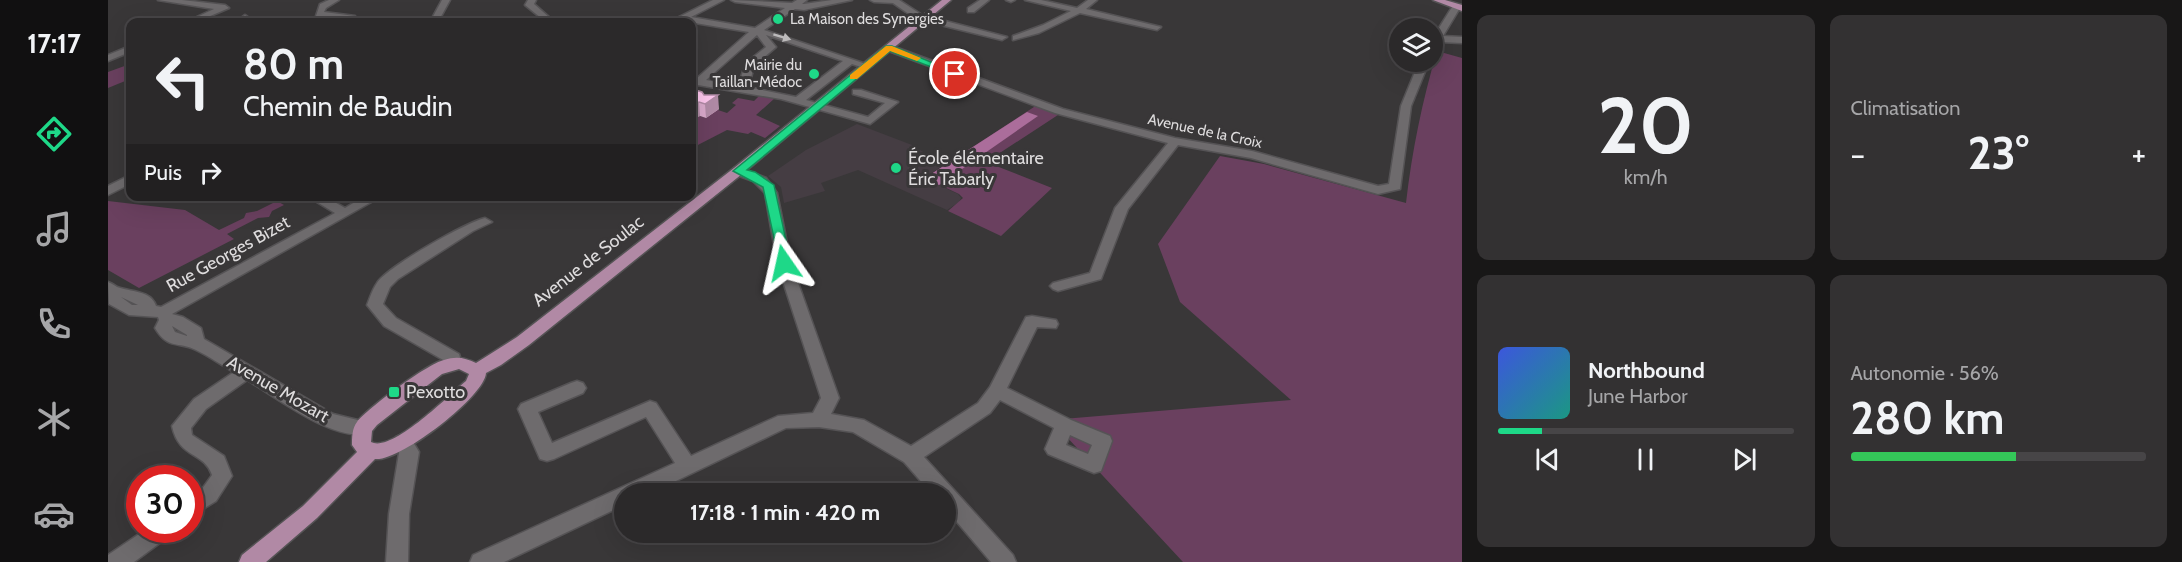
<!DOCTYPE html>
<html lang="fr">
<meta charset="utf-8">
<style>
body{margin:0;font-family:Cabin,sans-serif;background:#333132;color:#f1f3f6;height:100vh;display:flex;flex-direction:column;font-size:22px;white-space:nowrap}
*{box-sizing:border-box;margin:0}
p{font-size:20px;color:#a6a6a8}
.icon{flex:none;width:33px;height:33px;fill:none;stroke:currentColor;stroke-width:2;stroke-linecap:round;stroke-linejoin:round}
.map{position:relative;flex:1;overflow:hidden}
.details{display:flex;flex-direction:column;gap:15px;padding:15px;background:#181717;width:720px}
.details>*{flex:none}
.banner{position:absolute;left:18px;top:18px;width:570px;height:183px;border-radius:12px;box-shadow:0 6px 24px #0002,0 0 0 2px #474547;background:#2b292a;color:#f1f3f6;overflow:hidden}
.controls{position:absolute;left:1281px;top:18px;display:grid;gap:12px}
.controls a{display:grid;place-items:center;width:54px;height:54px;border-radius:50%;background:#2b292a;box-shadow:0 6px 24px #0002,0 0 0 2px #474547;font-size:30px}
.speed{position:absolute;left:18px;top:465px;display:flex;gap:12px;font-size:30px;font-weight:700;text-align:center}
.speed>*{display:grid;place-content:center;width:78px;height:78px;border-radius:50%;background:#2b292a;box-shadow:0 6px 24px #0002,0 0 0 2px #474547;line-height:1}
.speed .limit{border:9px solid #d22;background:#fff;color:#111}
.pin{position:absolute;display:grid;place-items:center;width:51px;height:51px;color:#fff;margin:-26px;border:3px solid #fff;border-radius:50%;box-shadow:0 2px 6px #0007}
.me{position:absolute;width:66px;margin:-33px;rotate:349deg;stroke-linejoin:round;filter:drop-shadow(0 0 4px #0008)}
.turn{display:flex;align-items:center;gap:21px;height:126px;padding:0 18px;font-size:27px}
.turn .icon{width:78px;height:78px;stroke-width:2.5}
.turn b{display:block;font-size:42px;line-height:51px}
.then{display:flex;align-items:center;height:57px;padding:0 18px;background:#0003;gap:12px;font-size:22px}
.big{font-size:45px;font-weight:800;line-height:1.1}
.details .card{flex:1;display:flex;flex-direction:column;justify-content:center;gap:9px;min-width:0;padding:0 21px;border-radius:12px;background:#333132}
.details .dial{align-items:center;gap:0}
.dial b{font-size:78px;line-height:1}
.song{display:flex;align-items:center;gap:18px}
.cover{width:72px;height:72px;border-radius:9px;background:linear-gradient(135deg,hsl(230 70% 55%),hsl(170 70% 35%))}
.played{height:6px;border-radius:3px;background:linear-gradient(90deg,#1ed888 15%,#474547 15%)}
.keys{display:flex;justify-content:space-around;direction:ltr}
.heat{display:flex;justify-content:space-between;align-items:center;font-size:33px;direction:ltr}
.charge{height:9px;border-radius:4px;background:linear-gradient(90deg,#34c759 56%,#474547 0)}
.details .tiles{flex:1;display:grid;gap:15px;grid-template-columns:repeat(2,1fr)}
.trip{position:absolute;left:506px;top:483px;width:342px;height:60px;border-radius:30px;background:#2b292a;box-shadow:0 6px 24px #0002,0 0 0 2px #474547;font-weight:800;line-height:60px;text-align:center}
main{display:flex;flex:1;min-height:0}
.dock{display:flex;flex-direction:column;width:108px;justify-content:space-around;align-items:center;background:#111011;color:#a6a6a8}
.dock .icon{width:42px;height:42px}
.dock .on{color:#1ed888}
.dock b{font-size:27px;color:#f1f3f6}
.map>svg:first-child{display:block}
</style>
<main>
<nav class="dock">
<b>17:17</b>
<svg class="icon on" aria-label="directions" viewBox="0 0 24 24"><path d="M12 3l9 9-9 9-9-9zM9 14v-3h6M13 9l2 2-2 2"/></svg>
<svg class="icon" aria-label="music" viewBox="0 0 24 24"><path d="M9 18V5l10-2v13"/><circle cx="6" cy="18" r="3"/><circle cx="16" cy="16" r="3"/></svg>
<svg class="icon" aria-label="phone" viewBox="0 0 24 24"><path d="M5 4h4l2 5-3 2q2 4 5 5l2-3 5 2v4C11 20 4 13 5 4z"/></svg>
<svg class="icon" aria-label="climate" viewBox="0 0 24 24"><path d="M12 3v18M4 7l16 10M4 17L20 7"/></svg>
<svg class="icon" aria-label="car" viewBox="0 0 24 24"><path d="M5 17H2v-5l4-1 3-4h7l3 4 3 1v5h-3M9 17h6M6 11h13"/><circle cx="7" cy="17" r="2"/><circle cx="17" cy="17" r="2"/></svg>
</nav>
<div class="map">
<svg width="1354" height="562" viewBox="0 0 1354 562">
<rect width="100%" height="100%" fill="#393738"/>
<polygon fill="#453d43" points="749,124 804,145 836,165 816,178 850,194 853,198 851,202 839,210 750,170 713,183 717,191 676,203 673,187 660,176 698,150"/>
<g fill="#6a405f">
<path d="M1329,51l25,7v504h-279l-132,-142 240,-20 -111,-98 -22,-58 62,-88 44,8 142,39c6,-52 16,-101 31,-152z"/>
<polygon points="22,64 22,79 0,88 0,72"/>
<polygon points="652,95 667,98 648,115 672,126 657,138 643,132 640,134 619,130 584,148 584,118 587,119 592,116 598,118 607,109 619,113 628,105 624,103 630,98 646,101"/>
<polygon points="929,105 953,113 878,162 944,188 893,236 840,211 855,198 851,194 817,178"/>
<polygon points="0,201 77,210 111,230 136,218 138,213 149,211 169,201 176,205 164,211 161,217 150,218 119,234 126,239 31,288 0,270"/>
</g>
<polygon fill="#ab6d9b" points="919,112 930,116 831,185 817,178"/>
<g fill="none" stroke-linecap="round" stroke-linejoin="round">
<g stroke="#555355" stroke-width="3">
<g id="minor">
<polygon points="50,0 74,0 117,5 121,8 88,22 78,22 106,9"/>
<polygon points="221,0 231,0 218,8 216,12 247,16 246,22 208,16 212,4"/>
<polygon points="334,0 342,0 330,22 322,22"/>
<polygon points="420,0 428,0 426,4 442,18 438,22 430,22 433,18 417,5"/>
<path d="M605,0h11l-33,17 64,11 30,-20 -50,-6 -4,-2 61,3 5,-3h10l-5,4h2l28,-4h20l-48,10 -9,-1 -31,21 108,36 -5,3 -15,-5 -46,36 62,17 17,-14 -32,-9v-4h8l37,12 -28,22 -89,-25 -83,-14 -6,1v-8l4,1 53,-47 -66,-11 -14,1zM649,35l9,12 -20,16 -5,14 -8,8 -27,-5zM658,35l77,26 -47,36 -53,-11 8,-8 3,-12 22,-19z"/>
<polygon points="762,0 791,0 814,15 899,37 894,40 808,19 785,3 766,2"/>
<polygon points="872,0 881,0 866,12 860,12 860,8"/>
<polygon points="898,0 907,0 903,2"/>
<polygon points="917,0 933,0 969,8 980,0 989,0 978,9 1053,27 1049,30 972,13 931,33 905,40 905,36 935,25 963,11"/>
<polygon points="1346,4 1353,6 1335,36 1354,37 1354,43 1332,42 1324,51 1324,39"/>
<polygon points="137,15 141,18 137,22 128,22"/>
<polygon points="22,46 22,52 0,61 0,55"/>
<polygon points="778,46 784,46 955,109 1067,138 1144,151 1270,186 1281,184 1293,106 1311,62 1321,62 1303,106 1292,189 1270,194 1143,158 1070,145 1020,209 993,279 950,291 945,289 942,286 945,283 982,273 1007,208 1060,143 947,113 778,50"/>
<path d="M630,167l28,11 11,15 14,70 48,135 -8,16 33,6 47,26 67,-43 12,-16 36,-70 6,-1 24,4 2,4 -2,4 -19,-1 -30,61 64,32 39,16 2,5 -11,30 -7,2 -46,-19 -3,-5 9,-21 -54,-28 -10,13 -66,44 89,98 3,7h-25l-46,-54v-14h-13l-28,-32 -51,-30 -34,-5 -33,1 -137,66h-25v11l-120,57h-34l3,-7 202,-92 -29,-46 -92,42 -7,2 -7,-2 -22,-50 3,-5 50,-21 6,-2 6,2 3,5 -3,5 -45,19 14,31 98,-42 6,2 35,53 87,-40 35,-3 8,-15 -44,-135 -12,-70 -12,-12 -19,-7 -2,-3 2,-3zM962,435l22,10 -4,9 -22,-9z"/>
<polygon points="22,175 22,184 0,195 0,186"/>
<path d="M199,196h17l21,12 20,-12h17l-210,118 11,3 18,11 3,11 129,75 37,9 2,5 -2,5c-34,11 -94,-36 -123,-53l-41,29 -15,19 1,7 32,21 8,20 -16,25 -26,16v-20l12,-8 10,-14c-8,-24 -33,-16 -40,-49l22,-27 40,-27c-13,-7 -25,-16 -38,-22 -18,-9 -28,0 -41,-22l4,-8 -1,-3 -29,-2 -20,-11 -1,-22c3,1 6,3 9,5 13,5 34,3 39,19l5,1 174,-94zM13,297l17,8h-6zM64,326l15,9v1l-12,-4z"/>
<path d="M377,218l7,4 -19,9 -75,48 -8,8 -7,17 13,14 63,36 3,10 -2,4 -6,2 -6,-2 -3,-7 -61,-35 -17,-21c3,-7 5,-15 10,-22 10,-16 88,-60 108,-65z"/>
<polygon points="295,434 302,437 311,452 301,514 300,562 278,562 281,514 291,453 286,442 288,437"/>
<polygon points="37,530 63,530 60,537 26,562 0,562 0,555"/>
</g>
</g>
<g stroke="#555355" stroke-width="3">
<g id="major">
<path d="M834,0h9l-209,174 -213,171 -28,20 -15,8c-1,23 -86,89 -111,86l-58,59 -51,44h-27l3,-7 61,-49 54,-54 -5,-7c0,-7 0,-17 5,-23 11,-14 70,-58 87,-62 13,-4 21,-2 32,3l41,-26 217,-169zM351,369l10,5 -3,7c-17,14 -74,72 -95,61l1,-11 5,-6 65,-51z"/>
<polygon points="1325,0 1337,0 1354,5 1354,11"/>
</g>
</g>
<use href="#minor" fill="#6e6b6d" fill-rule="evenodd"/>
<use href="#major" fill="#b189a5" fill-rule="evenodd"/>
</g>
<polygon fill="#d9a9cb" points="584,89 611,109 598,118 592,116 584,119"/>
<g fill="#b08aa5">
<polygon points="610,95 611,109 598,118 597,104"/>
<polygon points="591,102 592,116 584,119 584,105"/>
</g>
<polygon fill="#fcc5ec" stroke="#b08aa5" stroke-width="1.5" points="584,89 594,92 596,95 610,95 597,104 591,102 584,105"/>
<defs><path id="oneway-solid" d="M-6-.8H1V-3.2L6.5 0L1 3.2V.8H-6Z" transform="scale(1.5)"/></defs>
<use fill="#bcbabb" href="#oneway-solid" transform="translate(674 37) rotate(17)"/>
<polygon fill="#1ed888" stroke="#148c58" stroke-width="1.5" points="778,46 784,46 852,74 844,75 782,51 639,170 647,172 666,185 683,263 681,266 672,266 655,187 625,171"/>
<polygon fill="#f59e0b" points="778,46 784,46 813,58 809,61 782,51 749,79 742,79 742,75"/>
<g fill="#1ed888" stroke="#393738" stroke-width="2">
<circle cx="670" cy="19" r="6"/>
<circle cx="706" cy="74" r="6"/>
<circle cx="788" cy="168" r="6"/>
<rect x="280" y="386" width="12" height="12" rx="3"/>
</g>
<g text-anchor="middle" stroke-width="6" stroke-linejoin="round" paint-order="stroke">
<g font-size="15" fill="#dedcdd" stroke="#393738" text-anchor="start">
<text x="682" y="24">La Maison des Synergies</text>
<text x="694" y="70" text-anchor="end">Mairie du<tspan x="694" dy="17">Taillan-Médoc</tspan></text>
</g>
<g font-size="15" fill="#dedcdd" stroke="#393738">
<text transform="translate(1097 131) rotate(12)" y="5">Avenue de la Croix</text>
</g>
<g font-size="18" fill="#dedcdd" stroke="#393738" text-anchor="start">
<text x="800" y="164">École élémentaire<tspan x="800" dy="21">Éric Tabarly</tspan></text>
<text x="298" y="398">Pexotto</text>
</g>
<g font-size="18" fill="#dedcdd" stroke="#393738">
<text transform="translate(120 254) rotate(-29)" y="6">Rue Georges Bizet</text>
<text transform="translate(480 261) rotate(-38)" y="6">Avenue de Soulac</text>
<text transform="translate(170 389) rotate(30)" y="6">Avenue Mozart</text>
</g>
</g>
</svg>
<div class="controls">
<a><svg class="icon" aria-label="layers" viewBox="0 0 24 24"><path d="M12 4l9 5-9 5-9-5zM3 14l9 5 9-5"/></svg></a>
</div>
<div class="speed"><div class="limit">30</div></div>
<div class="pin" style="left:847px;top:74px;background:#d93025"><svg class="icon" aria-label="arrive" viewBox="0 0 24 24"><path d="M6 21V4h12l-3 4 3 4H6"/></svg></div>
<svg class="me" style="left:676px;top:263px" viewBox="-20 -20 40 40"><path d="M0-17L14 15 0 8-14 15z" fill="#1ed888" stroke="#fff" stroke-width="4"/></svg>
<div class="trip">17:18 · 1 min · 420 m</div>
<div class="banner">
<div class="turn"><svg class="icon" aria-label="left" viewBox="0 0 24 24"><path d="M17 20v-9H6M10 6l-5 5 5 5"/></svg><div><b>80 m</b>Chemin de Baudin</div></div>
<div class="then">Puis<svg class="icon" aria-label="right" viewBox="0 0 24 24"><path d="M7 20v-9h11M14 6l5 5-5 5"/></svg></div>
</div>
</div>
<section class="details">
<div class="tiles">
<div class="card dial"><b>20</b><p>km/h</p></div>
<div class="card"><p>Climatisation</p>
<div class="heat"><a>−</a><b class="big">23°</b><a>+</a></div>
</div>
<div class="card">
<div class="song"><i class="cover"></i><div><b>Northbound</b><p>June Harbor</p></div></div>
<div class="played"></div>
<div class="keys"><svg class="icon" aria-label="previous" viewBox="0 0 24 24"><path d="M18 5L8 12l10 7zM5 5v14"/></svg><svg class="icon" aria-label="pause" viewBox="0 0 24 24"><path d="M8 5v14M16 5v14"/></svg><svg class="icon" aria-label="next" viewBox="0 0 24 24"><path d="M6 5l10 7-10 7zM19 5v14"/></svg></div>
</div>
<div class="card"><p>Autonomie · 56%</p><b class="big">280 km</b><div class="charge"></div></div>
</div>
</section>
</main>
